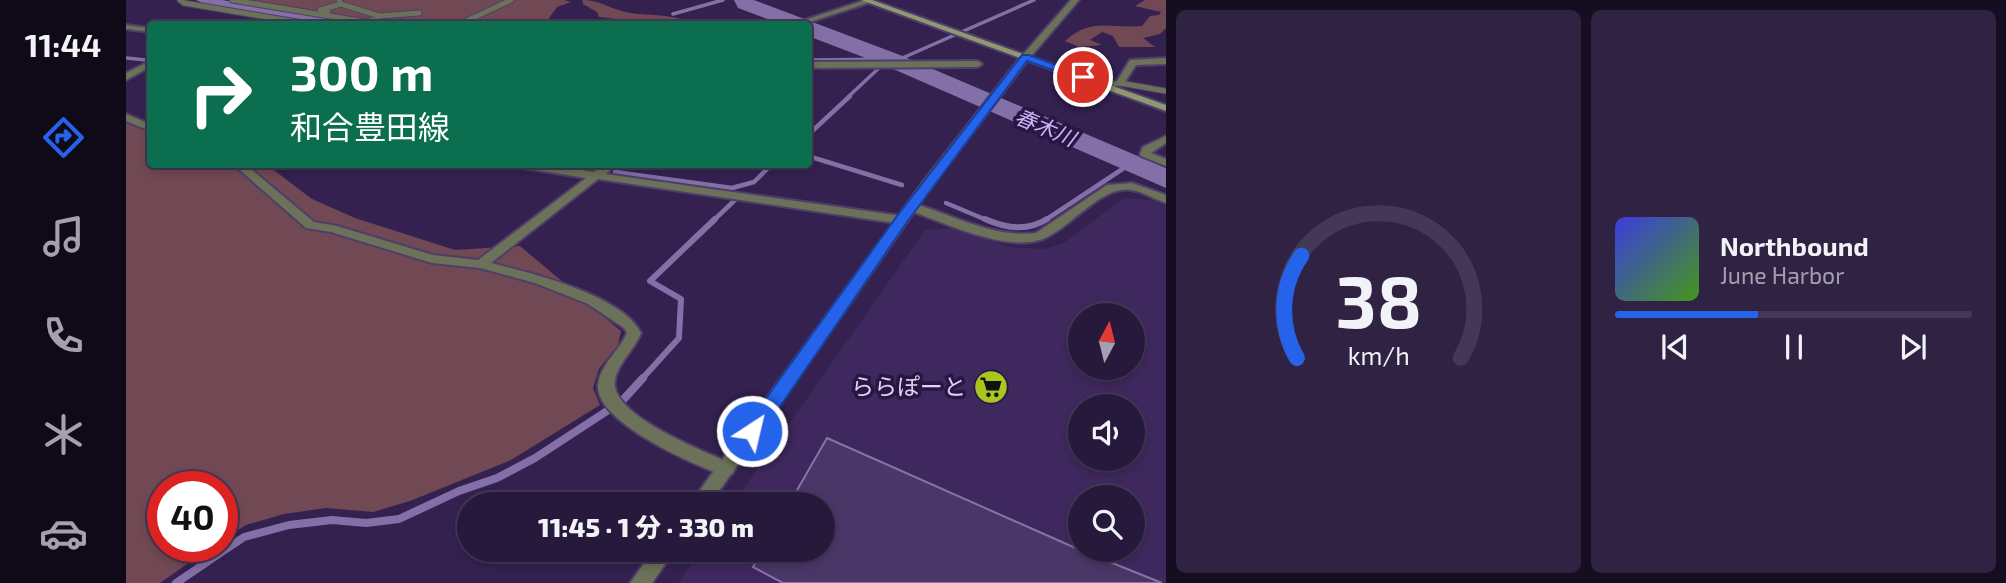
<!DOCTYPE html>
<html lang="ja">
<meta charset="utf-8">
<style>
body{margin:0;font-family:"Exo 2","Noto Sans JP",sans-serif;background:#2f2243;color:#f1f3f6;height:100vh;display:flex;flex-direction:column;font-size:26px;white-space:nowrap}
*{box-sizing:border-box;margin:0}
p{font-size:23px;color:#a4a0af}
.icon{flex:none;width:38px;height:38px;fill:none;stroke:currentColor;stroke-width:2;stroke-linecap:round;stroke-linejoin:round}
.map{position:relative;flex:1;overflow:hidden}
.panel{display:flex;flex-direction:column;gap:10px;padding:10px;background:#150e21;width:840px}
.panel>*{flex:none}
.banner{position:absolute;left:21px;top:21px;width:665px;height:147px;border-radius:7px;box-shadow:0 4px 10px #0003,0 0 0 2px #433856;background:#0b6e4f;color:#fff;overflow:hidden}
.needle{width:46px;rotate:7deg}
.fabs{position:absolute;left:942px;top:303px;display:grid;gap:14px}
.fabs a{display:grid;place-items:center;width:77px;height:77px;border-radius:50%;background:#27193c;box-shadow:0 4px 10px #0003,0 0 0 2px #433856;font-size:35px}
.speed{position:absolute;left:21px;top:471px;display:flex;gap:14px;font-size:35px;font-weight:700;text-align:center}
.speed>*{display:grid;place-content:center;width:91px;height:91px;border-radius:50%;background:#27193c;box-shadow:0 4px 10px #0003,0 0 0 2px #433856;line-height:1}
.speed .limit{border:10px solid #d22;background:#fff;color:#111}
.pin{position:absolute;display:grid;place-items:center;width:60px;height:60px;color:#fff;margin:-30px;border:4px solid #fff;border-radius:50%;box-shadow:0 2px 7px #0007}
.me{position:absolute;width:77px;margin:-38px;rotate:35deg;stroke-linejoin:round;filter:drop-shadow(0 0 5px #0008)}
.turn{display:flex;align-items:center;gap:24px;height:147px;padding:0 28px;font-size:32px}
.turn .icon{width:91px;height:91px;stroke-width:2.5}
.turn b{display:block;font-size:49px;line-height:60px}
.panel .widget{flex:1;display:flex;flex-direction:column;justify-content:center;gap:10px;min-width:0;padding:0 24px;border-radius:10px;background:#2f2243}
.panel .dial{align-items:center;gap:0}
.dial svg{height:182px;overflow:visible;fill:none;stroke:#433856;stroke-width:7;stroke-linecap:round;text-anchor:middle}
.dial text{fill:#f1f3f6;stroke:none}
.song{display:flex;align-items:center;gap:21px}
.cover{width:84px;height:84px;border-radius:10px;background:linear-gradient(135deg,hsl(240 70% 55%),hsl(100 70% 35%))}
.played{height:7px;border-radius:4px;background:linear-gradient(90deg,#2563eb 40%,#433856 40%)}
.keys{display:flex;justify-content:space-around;direction:ltr}
.panel .tiles{flex:1;display:grid;gap:10px;grid-template-columns:repeat(2,1fr)}
.trip{position:absolute;left:331px;top:492px;width:378px;height:70px;border-radius:35px;background:#27193c;box-shadow:0 4px 10px #0003,0 0 0 2px #433856;font-weight:800;line-height:70px;text-align:center}
main{display:flex;flex:1;min-height:0}
.tab-bar{display:flex;flex-direction:column;width:126px;justify-content:space-around;align-items:center;background:#100a18;color:#a4a0af}
.tab-bar .icon{width:49px;height:49px}
.tab-bar .on{color:#2563eb}
.tab-bar b{font-size:32px;color:#f1f3f6}
.map>svg:first-child{display:block}
</style>
<main>
<nav class="tab-bar">
<b>11:44</b>
<svg class="icon on" aria-label="directions" viewBox="0 0 24 24"><path d="M12 3l9 9-9 9-9-9zM9 14v-3h6M13 9l2 2-2 2"/></svg>
<svg class="icon" aria-label="music" viewBox="0 0 24 24"><path d="M9 18V5l10-2v13"/><circle cx="6" cy="18" r="3"/><circle cx="16" cy="16" r="3"/></svg>
<svg class="icon" aria-label="phone" viewBox="0 0 24 24"><path d="M5 4h4l2 5-3 2q2 4 5 5l2-3 5 2v4C11 20 4 13 5 4z"/></svg>
<svg class="icon" aria-label="climate" viewBox="0 0 24 24"><path d="M12 3v18M4 7l16 10M4 17L20 7"/></svg>
<svg class="icon" aria-label="car" viewBox="0 0 24 24"><path d="M5 17H2v-5l4-1 3-4h7l3 4 3 1v5h-3M9 17h6M6 11h13"/><circle cx="7" cy="17" r="2"/><circle cx="17" cy="17" r="2"/></svg>
</nav>
<div class="map">
<svg width="1040" height="583" viewBox="0 0 1040 583">
<rect width="100%" height="100%" fill="#342150"/>
<path fill="#3e285d" fill-rule="evenodd" d="M998,198l27,2 15,6v377h-488l23,-33h121v-46h-89l192,-274 28,-2 56,19 34,2 21,-6zM954,315h52v53h-52zM954,406h52v52h-52zM954,497h52v53h-52z"/>
<g fill="#714955">
<polygon points="121,0 438,0 445,2 431,7 423,18 426,21 447,21 453,24 261,24"/>
<path d="M456,0c17,0 27,8 43,12 23,5 46,0 67,12h-65l-1,-4 -27,-3 -2,-5 -14,-8z"/>
<path d="M1019,0h21v28l-6,6 -17,4 12,9h-36l-6,-11 -11,-4 -12,8 12,5 -23,2 -14,-6c27,-24 45,-12 77,-15l8,-10 9,-1 2,-3 -26,-6z"/>
<polygon points="0,122 24,133 24,164 141,165 186,199 229,218 329,250 394,246 495,331 492,345 473,369 467,388 474,405 385,460 284,501 247,512 200,508 158,514 120,525 96,540 96,486 37,486 37,546 87,546 34,583 0,583"/>
</g>
<g fill="none" stroke-linecap="round" stroke-linejoin="round">
<g stroke="#8370a6" stroke-width="3.5">
<polyline points="610,0 619,4"/>
<polyline points="547,14 597,0"/>
<polyline points="0,58 20,60"/>
<polyline points="682,60 774,59 908,0"/>
<polyline points="722,97 753,68"/>
</g>
<g stroke="#8370a6" stroke-width="4.5">
<polyline points="682,135 724,96"/>
<polyline points="682,156 776,185"/>
<polyline points="435,164 467,169"/>
<polyline points="489,172 606,188 628,182 646,164"/>
<polyline points="820,203 863,221"/>
<polyline points="587,221 609,200"/>
<polyline points="918,221 1004,164"/>
</g>
<g stroke="#8370a6" stroke-width="6">
<path d="M859,219c20,9 42,13 62,0"/>
<polyline points="515,380 553,338 555,299 524,281 589,219"/>
</g>
<g stroke="#8370a6" stroke-width="8">
<polyline points="496,401 517,378"/>
<polyline points="50,583 118,537 163,525 206,520 240,523 273,519 333,491 371,478 409,458 481,411"/>
</g>
<polygon fill="#8370a6" fill-rule="evenodd" points="70,0 96,0 215,20 221,24 197,24 76,3"/>
<polygon fill="#8370a6" fill-rule="evenodd" points="608,0 628,0 774,55 1040,168 1040,188 758,65 682,36 682,24 655,24 612,8"/>
</g>
<polygon fill="#4a3768" stroke="#8773a9" stroke-width="2" points="701,438 954,550 1036,583 657,583 627,567 637,550 696,550 696,504 663,504"/>
<g fill="none" stroke-linecap="round" stroke-linejoin="round">
<g stroke="#4f3e6a" stroke-width="7">
<g id="service">
<polyline points="54,0 58,3 183,24"/>
<polyline points="106,0 252,24"/>
<polyline points="215,4 253,16 293,13"/>
<polyline points="202,11 194,10 215,4 213,0"/>
<polyline points="246,20 273,24"/>
<polyline points="334,24 385,0"/>
<polyline points="994,83 1040,91"/>
</g>
</g>
<g stroke="#4f3e6a" stroke-width="4">
<g id="minor">
<polygon points="739,0 748,1 678,24 667,24"/>
<polygon points="0,25 24,28 24,32 0,29"/>
<polygon points="1040,58 1040,64 1010,65 997,85 980,88 975,85 991,81 1004,60"/>
<polygon points="24,61 24,67 0,80 0,73"/>
<polygon points="682,62 852,61 856,64 852,67 682,68"/>
<polygon points="0,114 24,124 24,131 0,121"/>
<polygon points="1040,136 1040,143 1025,153 1040,159 1040,166 1015,156 1014,154 1017,147"/>
<path d="M107,164h12l69,58 23,4 96,29 45,5 108,-82 -70,-11 -5,-3h32l51,8 9,-8h13l-10,10 296,42 6,4 -6,4 -304,-45 -107,84c40,10 131,32 150,70 -6,16 -23,30 -26,47 -7,35 91,72 117,84l3,5 -3,5 -6,2c-30,-10 -131,-54 -128,-91 2,-20 21,-34 29,-52l-3,-5 -36,-24 -53,-21 -55,-15 -48,-5 -101,-31 -25,-4z"/>
<path d="M1006,183l34,12v8c-12,-4 -24,-12 -35,-13 -30,-5 -61,39 -88,49 -37,14 -100,-17 -135,-29l-2,-3 6,-4c42,12 80,35 124,30l71,-48z"/>
</g>
</g>
<g stroke="#4f3e6a" stroke-width="4">
<g id="tertiary">
<polygon points="945,0 953,0 901,61 806,186 584,504 564,504 797,182 894,58"/>
<polygon points="528,550 549,550 526,583 504,583"/>
</g>
</g>
<g stroke="#4f3e6a" stroke-width="4">
<polygon id="secondary" points="735,0 746,0 1040,105 1040,111"/>
</g>
<use href="#service" stroke="#6b7259" stroke-width="5"/>
<use href="#minor" fill="#6b7259" fill-rule="evenodd"/>
<use href="#tertiary" fill="#6b7259" fill-rule="evenodd"/>
<use href="#secondary" fill="#8e9871" fill-rule="evenodd"/>
</g>
<polygon fill="#2563eb" stroke="#184099" stroke-width="2" points="896,55 903,55 962,77 953,79 901,61 781,222 633,437 626,439 620,437 617,431 620,426 771,216"/>
<defs>
<g id="supermarket-disc" transform="scale(1.75)"><circle r="9.5" fill="#a8c71c" stroke="#2a1645"/><path d="M-6-5.5h2.5l.6 2H6L4.5 2H-2.5L-4.4-4H-6ZM-1.5 3.2a1.3 1.3 0 1 0 .1 0ZM3 3.2a1.3 1.3 0 1 0 .1 0Z" fill="#111"/></g>
</defs>
<g fill-rule="evenodd">
<use href="#supermarket-disc" x="865" y="387"/>
</g>
<g text-anchor="middle" stroke-width="7" stroke-linejoin="round" paint-order="stroke">
<g font-size="21" font-style="italic" fill="#cdb6f6" stroke="#2a1645">
<text transform="translate(919 128) rotate(23)" y="7">春木川</text>
</g>
<g font-size="23" fill="#ded4f2" stroke="#2a1645" text-anchor="end">
<text x="840" y="395">ららぽーと</text>
</g>
</g>
</svg>
<div class="fabs">
<a><svg class="needle" viewBox="-14 -14 28 28"><path d="M0-13l5 13h-10z" fill="#e53935"/><path d="M0 13l5-13h-10z" fill="#a4a0af"/></svg></a>
<a><svg class="icon" aria-label="sound" viewBox="0 0 24 24"><path d="M4 9h4l5-4v14l-5-4H4zM17 9q2 3 0 6"/></svg></a>
<a><svg class="icon" aria-label="search" viewBox="0 0 24 24"><circle cx="10" cy="10" r="6"/><path d="M15 15l6 6"/></svg></a>
</div>
<div class="speed"><div class="limit">40</div></div>
<div class="pin" style="left:957px;top:77px;background:#d93025"><svg class="icon" aria-label="arrive" viewBox="0 0 24 24"><path d="M6 21V4h12l-3 4 3 4H6"/></svg></div>
<svg class="me" style="left:626px;top:431px" viewBox="-20 -20 40 40"><circle r="17" fill="#2563eb" stroke="#fff" stroke-width="3"/><path d="M0-11L8 9 0 5-8 9z" fill="#fff"/></svg>
<div class="trip">11:45 · 1 分 · 330 m</div>
<div class="banner">
<div class="turn"><svg class="icon" aria-label="right" viewBox="0 0 24 24"><path d="M7 20v-9h11M14 6l5 5-5 5"/></svg><div><b>300 m</b>和合豊田線</div></div>
</div>
</div>
<section class="panel">
<div class="tiles">
<div class="widget dial"><svg viewBox="0 0 100 80">
<path d="M14 69A42 42 0 1 1 86 69"/>
<path d="M14 69A42 42 0 0 1 16 24" stroke="#2563eb"/>
<text x="50" y="56" font-size="32" font-weight="700">38</text>
<text x="50" y="72" font-size="11">km/h</text>
</svg></div>
<div class="widget">
<div class="song"><i class="cover"></i><div><b>Northbound</b><p>June Harbor</p></div></div>
<div class="played"></div>
<div class="keys"><svg class="icon" aria-label="previous" viewBox="0 0 24 24"><path d="M18 5L8 12l10 7zM5 5v14"/></svg><svg class="icon" aria-label="pause" viewBox="0 0 24 24"><path d="M8 5v14M16 5v14"/></svg><svg class="icon" aria-label="next" viewBox="0 0 24 24"><path d="M6 5l10 7-10 7zM19 5v14"/></svg></div>
</div>
</div>
</section>
</main>
